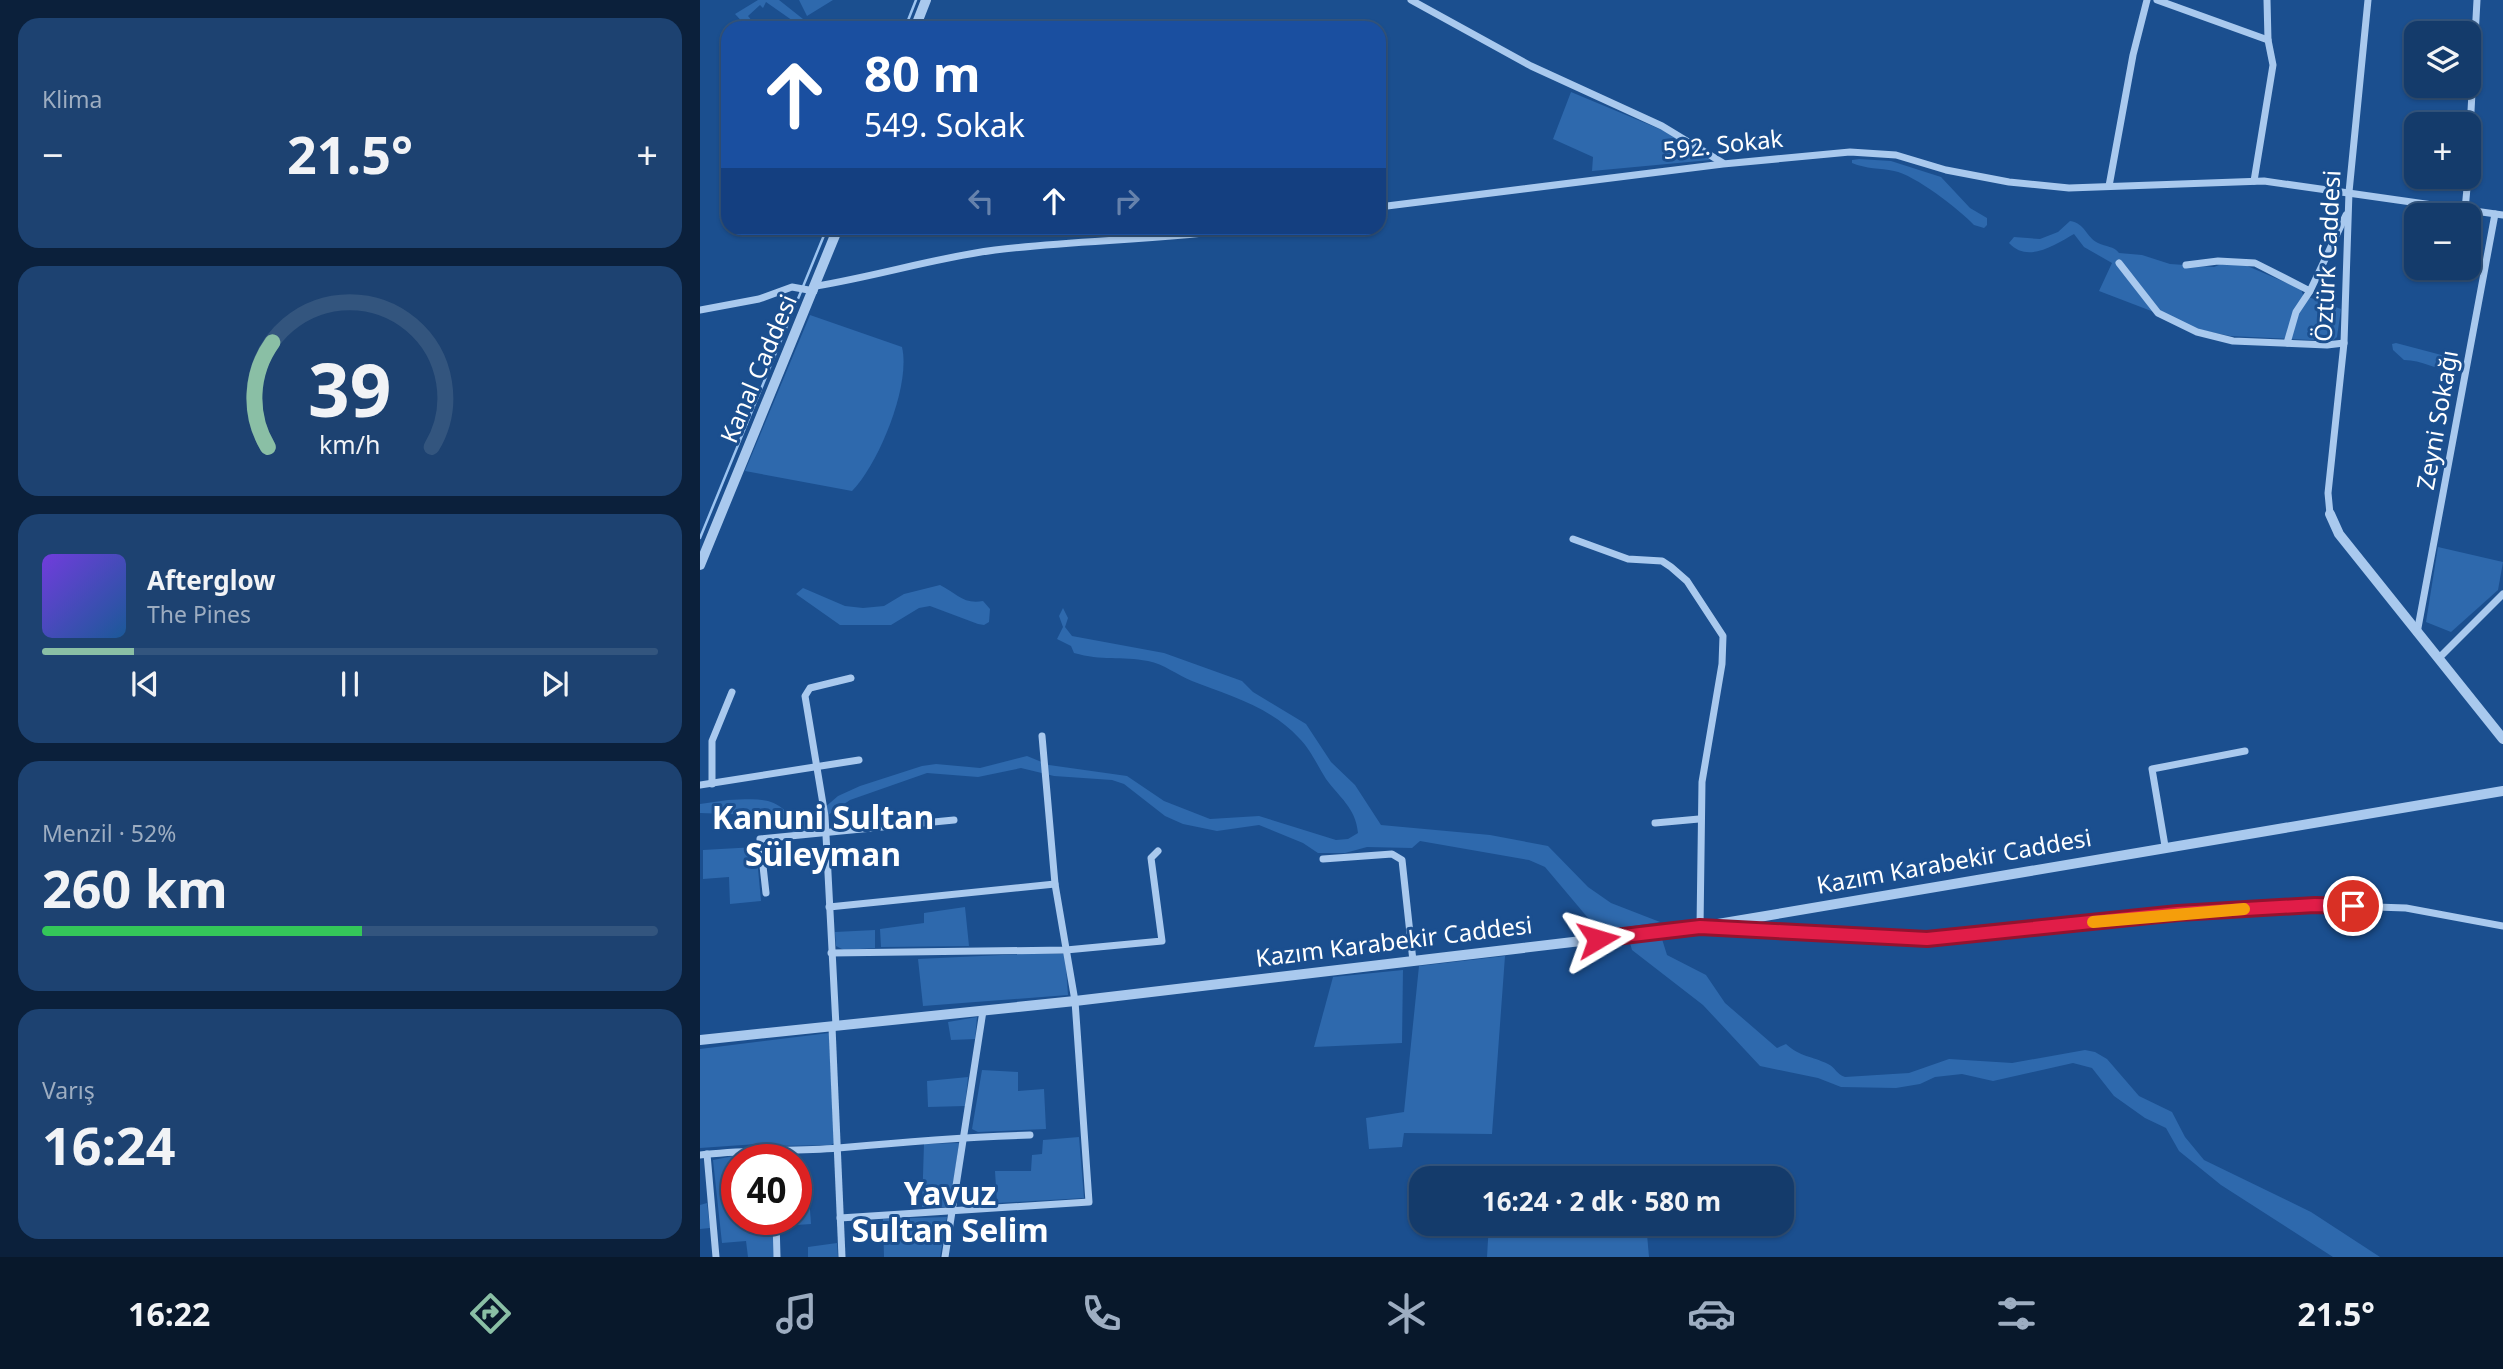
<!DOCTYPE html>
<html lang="tr">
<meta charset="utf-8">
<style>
body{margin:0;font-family:"Noto Sans",sans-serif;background:#1d4271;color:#f1f3f6;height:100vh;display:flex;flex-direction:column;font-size:26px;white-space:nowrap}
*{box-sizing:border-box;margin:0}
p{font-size:23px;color:#9dadc1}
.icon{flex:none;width:38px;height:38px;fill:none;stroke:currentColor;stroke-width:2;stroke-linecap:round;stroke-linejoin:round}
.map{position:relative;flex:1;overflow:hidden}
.details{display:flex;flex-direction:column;gap:18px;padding:18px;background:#0b203b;width:700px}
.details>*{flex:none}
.banner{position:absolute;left:21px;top:21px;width:665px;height:214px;border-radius:21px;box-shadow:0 2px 5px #0004,0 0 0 2px #33557e;background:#1a4fa0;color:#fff;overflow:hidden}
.controls{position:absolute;left:1704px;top:21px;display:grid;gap:14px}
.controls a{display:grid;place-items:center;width:77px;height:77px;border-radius:14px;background:#143b6b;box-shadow:0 2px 5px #0004,0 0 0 2px #33557e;font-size:35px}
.speed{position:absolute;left:21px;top:1144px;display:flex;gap:14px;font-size:35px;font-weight:700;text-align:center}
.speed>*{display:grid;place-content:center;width:91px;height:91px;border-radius:50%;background:#143b6b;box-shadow:0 2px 5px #0004,0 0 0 2px #33557e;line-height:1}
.speed .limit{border:10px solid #d22;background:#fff;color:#111}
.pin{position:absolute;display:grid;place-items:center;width:60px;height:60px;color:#fff;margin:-30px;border:4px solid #fff;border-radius:50%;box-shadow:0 2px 7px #0007}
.me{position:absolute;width:77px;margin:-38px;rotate:83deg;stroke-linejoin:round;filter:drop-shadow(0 0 5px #0008)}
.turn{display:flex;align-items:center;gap:24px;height:147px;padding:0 28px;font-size:32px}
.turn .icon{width:91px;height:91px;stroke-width:2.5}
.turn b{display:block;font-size:49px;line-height:60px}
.lanes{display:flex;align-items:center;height:66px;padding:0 28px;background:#0003;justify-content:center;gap:35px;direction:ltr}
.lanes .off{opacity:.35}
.big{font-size:52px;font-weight:700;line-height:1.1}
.details .tile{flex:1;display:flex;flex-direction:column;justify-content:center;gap:10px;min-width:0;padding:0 24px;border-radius:21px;background:#1d4271}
.details .dial{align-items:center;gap:0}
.dial svg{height:182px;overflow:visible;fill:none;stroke:#33557e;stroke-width:7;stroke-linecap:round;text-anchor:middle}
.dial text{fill:#f1f3f6;stroke:none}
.song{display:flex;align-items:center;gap:21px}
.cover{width:84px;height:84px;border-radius:10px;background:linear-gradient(135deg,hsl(260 70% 55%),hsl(210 70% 35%))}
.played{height:7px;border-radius:4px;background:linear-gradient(90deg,#8abfa5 15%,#33557e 15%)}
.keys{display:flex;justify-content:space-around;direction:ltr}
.heat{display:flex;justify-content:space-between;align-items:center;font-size:38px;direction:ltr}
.charge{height:10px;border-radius:5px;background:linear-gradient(90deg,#34c759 52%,#33557e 0)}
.trip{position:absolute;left:709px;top:1166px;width:385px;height:70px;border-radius:21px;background:#143b6b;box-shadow:0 2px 5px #0004,0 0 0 2px #33557e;font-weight:700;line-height:70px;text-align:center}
.menu{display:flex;height:112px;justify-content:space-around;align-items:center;background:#08182b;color:#9dadc1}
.menu .icon{width:49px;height:49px}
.menu .selected{color:#8abfa5}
.menu b{font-size:32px;color:#f1f3f6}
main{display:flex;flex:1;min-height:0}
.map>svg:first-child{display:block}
</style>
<main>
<section class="details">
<div class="tile"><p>Klima</p>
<div class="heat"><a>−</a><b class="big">21.5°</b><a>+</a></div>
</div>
<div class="tile dial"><svg viewBox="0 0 100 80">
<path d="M14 69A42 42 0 1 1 86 69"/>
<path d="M14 69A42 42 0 0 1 16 23" stroke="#8abfa5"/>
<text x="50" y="56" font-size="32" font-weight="700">39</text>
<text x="50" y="72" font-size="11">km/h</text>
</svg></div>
<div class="tile">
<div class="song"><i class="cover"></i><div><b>Afterglow</b><p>The Pines</p></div></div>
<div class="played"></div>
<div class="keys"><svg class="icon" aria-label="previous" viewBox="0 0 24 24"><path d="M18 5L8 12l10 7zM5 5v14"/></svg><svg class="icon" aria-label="pause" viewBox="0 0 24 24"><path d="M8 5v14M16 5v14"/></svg><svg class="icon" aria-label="next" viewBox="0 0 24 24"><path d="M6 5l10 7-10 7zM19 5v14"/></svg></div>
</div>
<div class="tile"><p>Menzil · 52%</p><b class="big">260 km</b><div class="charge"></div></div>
<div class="tile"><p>Varış</p><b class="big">16:24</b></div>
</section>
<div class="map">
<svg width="1803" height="1257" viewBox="0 0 1803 1257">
<rect width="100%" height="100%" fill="#1b4f8f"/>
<g fill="#2e69ad">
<polygon points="58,0 79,0 103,19 96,23 66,2 63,8 60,5 48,16 58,28 48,28 35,14"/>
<polygon points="99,0 133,0 107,16"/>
<polygon points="871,92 974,135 1010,160 892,171 893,157 853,139"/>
<path d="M1159,159l32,2 50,16 29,31 17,10v7l-3,3 -10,-3c-15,-16 -59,-50 -80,-54 -14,-3 -28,-2 -42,-8v-3z"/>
<path d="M1370,221c15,2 16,16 28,22 8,4 16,3 21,10l23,2 28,9 44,3 10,-4 21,2 56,24 2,6 38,14 -4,28 -5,4 -102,-5 -29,-6 -102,-39 13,-28 -28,-16 -10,-13c-18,10 -46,30 -65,9l5,-6 26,2 18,-7z"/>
<path d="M110,315l92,32c9,38 -23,116 -50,144l-107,-20z"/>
<path d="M1696,343l53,14 8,12 -2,3c-19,-2 -33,-12 -51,-12l-11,-10 -1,-6z"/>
<polygon points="1738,547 1803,562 1798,590 1751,632 1726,622"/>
<path d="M240,585c16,8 24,20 43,16l7,8 -1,13 -5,3 -6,-1 -48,-18 -11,2 -28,17h-51l-44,-31 7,-6 42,18 18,2 21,-2 20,-12z"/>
<path d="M363,608l5,10 -3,9 7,9 92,17 78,28 11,11 53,32 25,38 24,23 26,40 109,10 58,11 40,41 23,16 49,19 -61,9 -54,-64 -16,-7 -109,-19 -8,7 -45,-1 -22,6h-27l-15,-10 -44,-18 -42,6 -34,-7 -18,-8 -41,-32 -12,-4 -58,-4 -33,-8 -43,9 -51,-4 -77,27 -22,15 -4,-7 14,-12 22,-10 62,-20 14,-2 44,4 47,-12 22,9 78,11 37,25 46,18 49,-3 77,24 12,-1 10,-6c-2,-25 -19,-36 -32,-54 -9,-14 -15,-29 -27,-41 -28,-31 -71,-43 -107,-57 -15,-6 -28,-17 -44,-20 -27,-5 -46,0 -74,-8l-3,-7 -14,-7 6,-12 -4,-11z"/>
<path d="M28,800c12,0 28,-2 40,1 22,6 20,25 50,12l7,8 -11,11 -21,1 -38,-18 -55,-2v-9z"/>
<polygon points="56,847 61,901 30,904 29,877 3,879 3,850"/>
<polygon points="265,907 269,946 181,947 180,929 224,923 224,913"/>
<polygon points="175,930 175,948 144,950 136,946 135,932"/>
<path d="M962,939l5,16 39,20 19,28 52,45 9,-4c14,13 26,12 42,20 8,4 8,10 17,13l64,-4 40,-14 63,4 73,-13 10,2 12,7 32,37 33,16 13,25 19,23 107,52 69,45h-47l-112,-72 -42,-34 -13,-23 -21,-10 -31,-22 -22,-28 -19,-5 -80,18 -31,-7 -27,3 -15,7 -24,4 -55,-1 -23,-9 -58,-12 -57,-61 -71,-55 -2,-7z"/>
<polygon points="322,954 365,954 368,995 223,1006 218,959"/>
<polygon points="805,956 792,1134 704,1133 702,1147 669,1149 666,1118 704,1112 719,966"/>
<polygon points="703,970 702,1043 614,1047 633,977"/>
<polygon points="277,1017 275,1039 251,1040 248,1022"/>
<polygon points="129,1033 134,1143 131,1145 75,1146 73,1143 0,1148 0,1049"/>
<polygon points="282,1070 318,1072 318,1091 344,1089 346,1129 278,1132 272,1129"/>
<polygon points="268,1077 265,1106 228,1107 227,1081"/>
<polygon points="379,1137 384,1198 297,1203 295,1171 331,1171 332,1155 342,1154 343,1140"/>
<polygon points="259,1143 250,1207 222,1207 224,1144"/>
<polygon points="44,1154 44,1160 37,1160 37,1220 48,1220 49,1234 73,1233 74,1257 48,1257 46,1241 22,1243 13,1160"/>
<polygon points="109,1195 111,1224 81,1226 81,1220 96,1220 96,1196"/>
<polygon points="7,1203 10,1228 0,1229 0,1205"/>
<polygon points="247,1217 240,1257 184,1257 183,1219"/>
<polygon points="789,1223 946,1223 949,1257 787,1257"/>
<polygon points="137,1243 138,1257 108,1257 108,1247"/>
</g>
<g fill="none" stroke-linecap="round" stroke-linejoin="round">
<g stroke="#9cc4f0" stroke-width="2.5">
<polyline points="205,28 216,0"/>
<polyline points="0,538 127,228"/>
</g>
<g stroke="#a9c9ee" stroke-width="7">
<polyline points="711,0 831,66 962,126 1023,163"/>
<polyline points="1457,0 1568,40"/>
<polyline points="1769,148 1777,0"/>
<polyline points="1554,181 1573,65 1568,40 1567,0"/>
<polyline points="1409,186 1433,55 1447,0"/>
<polyline points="679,207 1023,164 1150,152 1196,155 1246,170 1309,182 1369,188 1564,181 1803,215"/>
<polyline points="1765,210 1768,177"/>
<polyline points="1419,263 1458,313 1497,332 1533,341 1627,345 1644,343"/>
<polyline points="1486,265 1518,261 1555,263 1610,291 1646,215"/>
<path d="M116,286c61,-10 118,-28 179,-36 83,-10 168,-10 251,-22"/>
<polyline points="0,310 59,299 92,287 114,291"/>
<polyline points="1587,343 1596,312 1610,291"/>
<polyline points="1630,514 1628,493 1644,343 1649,192 1668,0"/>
<polyline points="873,539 928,559 962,561 971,567 987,581 1023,636 1022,664 1002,782 1000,927 1002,927"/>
<polyline points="1717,633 1795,214"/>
<polyline points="1738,659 1803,594"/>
<polyline points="12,784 12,741 32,692"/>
<polyline points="0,785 159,760"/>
<polyline points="955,823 999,819"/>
<polyline points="1465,846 1452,769 1545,751"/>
<polyline points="623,859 692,854 702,860 713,961"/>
<polyline points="66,893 60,839 254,820"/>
<polyline points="129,907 355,884"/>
<polyline points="1018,928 1227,939 1478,913 1615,905 1706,908 1803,926"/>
<polyline points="131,953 366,950 462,941 451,858 458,851"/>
<polyline points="136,1026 125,816 105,696 110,688 151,678"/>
<polyline points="132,1027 142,1257"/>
<polyline points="7,1154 16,1257"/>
<path d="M0,1155c46,-6 92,-3 138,-7 64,-6 128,-11 192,-13"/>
<polyline points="140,1218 389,1202 375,1001 355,884 342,736"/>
<polyline points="76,1220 77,1257"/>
<polyline points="245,1257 283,1011"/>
</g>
<g stroke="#a9c9ee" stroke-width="10">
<polyline points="215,28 226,0"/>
<polyline points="1630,514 1639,534 1803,739"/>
<polyline points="0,565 138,228"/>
<polyline points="0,1040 375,1001 1000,927 1803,791"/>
</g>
</g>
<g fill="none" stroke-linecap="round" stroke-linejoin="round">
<g stroke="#92132f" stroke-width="18">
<polyline id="route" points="898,939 1000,927 1227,939 1478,913 1615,905 1653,906"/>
</g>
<use href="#route" stroke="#e11d48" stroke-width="12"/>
<polyline stroke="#f59e0b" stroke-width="12" points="1393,922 1544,909"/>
</g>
<g text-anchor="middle" stroke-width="6" stroke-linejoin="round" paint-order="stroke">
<g font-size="24" fill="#fff" stroke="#1b4f8f">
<text transform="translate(1023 145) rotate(-6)" y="8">592. Sokak</text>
<text transform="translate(1628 256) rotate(-87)" y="8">Öztürk Caddesi</text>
<text transform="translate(59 369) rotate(-67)" y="8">Kanal Caddesi</text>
<text transform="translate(1738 420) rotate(-80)" y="8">Zeyni Sokağı</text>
<text transform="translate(1254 862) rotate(-10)" y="8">Kazım Karabekir Caddesi</text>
<text transform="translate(694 942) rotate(-7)" y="8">Kazım Karabekir Caddesi</text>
</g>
<g font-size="32" font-weight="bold" fill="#fff" stroke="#1b4f8f">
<text x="123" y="829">Kanuni Sultan<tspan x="123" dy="37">Süleyman</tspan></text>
<text x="250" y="1205">Yavuz<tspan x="250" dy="37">Sultan Selim</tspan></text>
</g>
</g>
</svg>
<div class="controls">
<a><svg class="icon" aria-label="layers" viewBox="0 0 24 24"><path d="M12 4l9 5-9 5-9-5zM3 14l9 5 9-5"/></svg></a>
<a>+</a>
<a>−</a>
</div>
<div class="speed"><div class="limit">40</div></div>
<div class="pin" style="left:1653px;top:906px;background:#d93025"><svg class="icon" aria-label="arrive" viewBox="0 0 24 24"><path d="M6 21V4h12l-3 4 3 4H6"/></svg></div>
<svg class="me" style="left:898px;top:939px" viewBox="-20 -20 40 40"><path d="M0-17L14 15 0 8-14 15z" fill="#e11d48" stroke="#fff" stroke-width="4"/></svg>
<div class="trip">16:24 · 2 dk · 580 m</div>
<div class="banner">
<div class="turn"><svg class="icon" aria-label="ahead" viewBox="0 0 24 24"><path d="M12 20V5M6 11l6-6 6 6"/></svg><div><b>80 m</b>549. Sokak</div></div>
<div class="lanes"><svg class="icon off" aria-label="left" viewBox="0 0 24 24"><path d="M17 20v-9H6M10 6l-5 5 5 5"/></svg><svg class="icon" aria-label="ahead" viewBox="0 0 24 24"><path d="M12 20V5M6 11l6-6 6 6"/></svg><svg class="icon off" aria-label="right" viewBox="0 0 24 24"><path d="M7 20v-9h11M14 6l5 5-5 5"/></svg></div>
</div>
</div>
</main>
<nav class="menu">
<b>16:22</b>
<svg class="icon selected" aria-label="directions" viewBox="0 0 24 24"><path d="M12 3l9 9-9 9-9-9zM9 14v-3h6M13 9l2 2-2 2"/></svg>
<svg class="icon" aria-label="music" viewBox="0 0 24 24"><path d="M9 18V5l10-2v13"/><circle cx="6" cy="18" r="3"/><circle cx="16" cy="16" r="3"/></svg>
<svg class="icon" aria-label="phone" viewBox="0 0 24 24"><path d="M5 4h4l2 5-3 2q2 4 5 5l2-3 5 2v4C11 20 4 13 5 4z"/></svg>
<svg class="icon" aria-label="climate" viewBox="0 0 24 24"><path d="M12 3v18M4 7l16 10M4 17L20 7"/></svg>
<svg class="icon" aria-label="car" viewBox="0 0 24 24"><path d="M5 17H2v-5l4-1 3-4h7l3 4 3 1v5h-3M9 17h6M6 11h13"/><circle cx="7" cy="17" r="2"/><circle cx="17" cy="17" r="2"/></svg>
<svg class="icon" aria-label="filters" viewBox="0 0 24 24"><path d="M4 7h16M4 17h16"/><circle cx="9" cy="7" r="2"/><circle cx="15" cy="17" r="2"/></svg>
<b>21.5°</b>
</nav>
